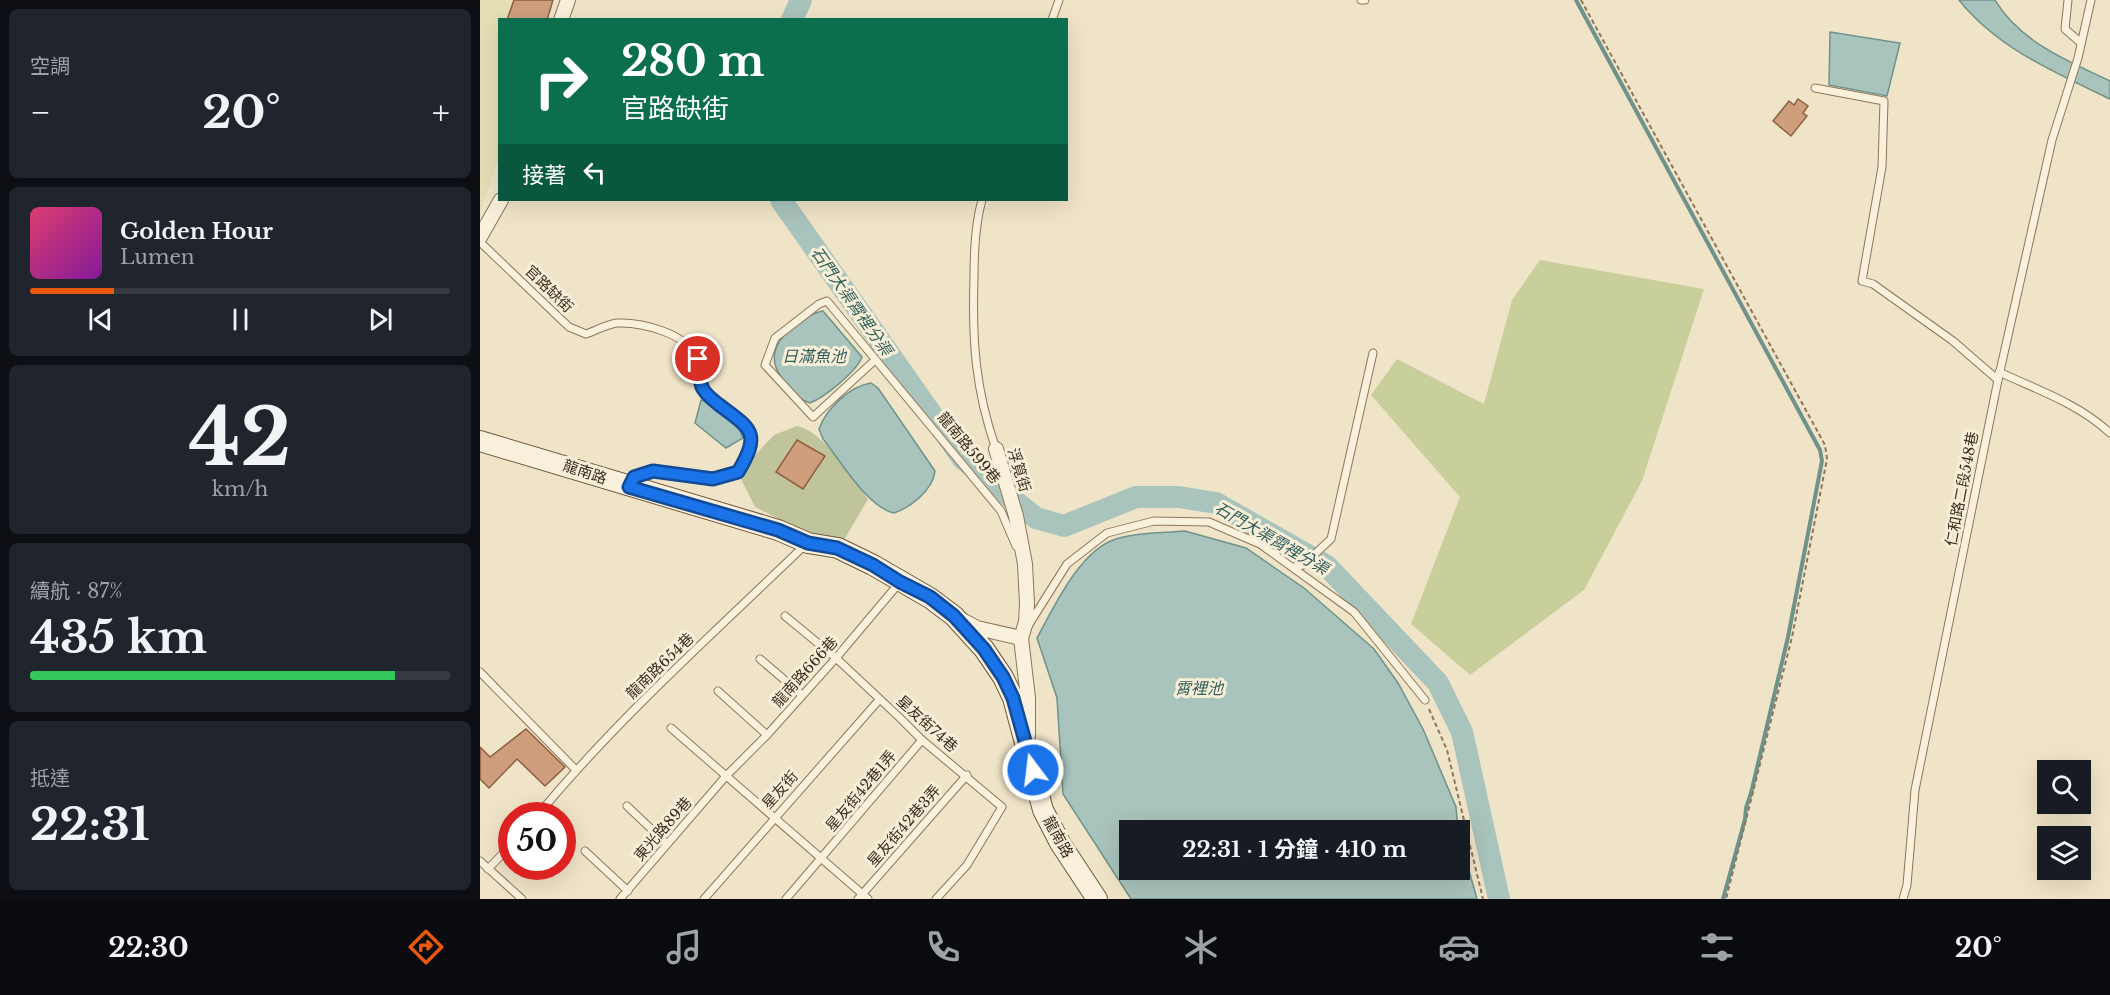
<!DOCTYPE html>
<html lang="zh-TW">
<meta charset="utf-8">
<style>
body{margin:0;font-family:"Libre Baskerville","Noto Sans TC",serif;background:#20242c;color:#f1f3f6;height:100vh;display:flex;flex-direction:column;font-size:22px;white-space:nowrap}
*{box-sizing:border-box;margin:0}
p{font-size:20px;color:#9ea1a6}
.icon{flex:none;width:33px;height:33px;fill:none;stroke:currentColor;stroke-width:2;stroke-linecap:round;stroke-linejoin:round}
.map{position:relative;flex:1;overflow:hidden}
.side{display:flex;flex-direction:column;gap:9px;padding:9px;background:#0d0f14;width:480px}
.side>*{flex:none}
.top-card{position:absolute;left:18px;top:18px;width:570px;height:183px;border-radius:0px;box-shadow:0 6px 24px #0002;background:#0b6e4f;color:#fff;overflow:hidden}
.buttons{position:absolute;left:1557px;top:760px;display:grid;gap:12px}
.buttons a{display:grid;place-items:center;width:54px;height:54px;border-radius:0px;background:#171b24;box-shadow:0 6px 24px #0002;font-size:30px}
.speed{position:absolute;left:18px;top:802px;display:flex;gap:12px;font-size:30px;font-weight:700;text-align:center}
.speed>*{display:grid;place-content:center;width:78px;height:78px;border-radius:50%;background:#171b24;box-shadow:0 6px 24px #0002;line-height:1}
.speed .limit{border:9px solid #d22;background:#fff;color:#111}
.pin{position:absolute;display:grid;place-items:center;width:51px;height:51px;color:#fff;margin:-26px;border:3px solid #fff;border-radius:50%;box-shadow:0 2px 6px #0007}
.me{position:absolute;width:66px;margin:-33px;rotate:345deg;stroke-linejoin:round;filter:drop-shadow(0 0 4px #0008)}
.turn{display:flex;align-items:center;gap:21px;height:126px;padding:0 24px;font-size:27px}
.turn .icon{width:78px;height:78px;stroke-width:2.5}
.turn b{display:block;font-size:42px;line-height:51px}
.then{display:flex;align-items:center;height:57px;padding:0 24px;background:#0003;gap:12px;font-size:22px}
.big{font-size:45px;font-weight:700;line-height:1.1}
.side .widget{flex:1;display:flex;flex-direction:column;justify-content:center;gap:9px;min-width:0;padding:0 21px;border-radius:9px;background:#20242c}
.side .dial{align-items:center;gap:0}
.dial b{font-size:78px;line-height:1}
.song{display:flex;align-items:center;gap:18px}
.cover{width:72px;height:72px;border-radius:9px;background:linear-gradient(135deg,hsl(340 70% 55%),hsl(290 70% 35%))}
.played{height:6px;border-radius:3px;background:linear-gradient(90deg,#ea580c 20%,#363941 20%)}
.keys{display:flex;justify-content:space-around;direction:ltr}
.heat{display:flex;justify-content:space-between;align-items:center;font-size:33px;direction:ltr}
.charge{height:9px;border-radius:4px;background:linear-gradient(90deg,#34c759 87%,#363941 0)}
.trip{position:absolute;left:639px;top:820px;width:351px;height:60px;border-radius:0px;background:#171b24;box-shadow:0 6px 24px #0002;font-weight:700;line-height:60px;text-align:center}
.dock{display:flex;height:96px;justify-content:space-around;align-items:center;background:#090b0e;color:#9ea1a6}
.dock .icon{width:42px;height:42px}
.dock .current{color:#ea580c}
.dock b{font-size:27px;color:#f1f3f6}
main{display:flex;flex:1;min-height:0}
.map>svg:first-child{display:block}
</style>
<main>
<section class="side">
<div class="widget"><p>空調</p>
<div class="heat"><a>−</a><b class="big">20°</b><a>+</a></div>
</div>
<div class="widget">
<div class="song"><i class="cover"></i><div><b>Golden Hour</b><p>Lumen</p></div></div>
<div class="played"></div>
<div class="keys"><svg class="icon" aria-label="previous" viewBox="0 0 24 24"><path d="M18 5L8 12l10 7zM5 5v14"/></svg><svg class="icon" aria-label="pause" viewBox="0 0 24 24"><path d="M8 5v14M16 5v14"/></svg><svg class="icon" aria-label="next" viewBox="0 0 24 24"><path d="M6 5l10 7-10 7zM19 5v14"/></svg></div>
</div>
<div class="widget dial"><b>42</b><p>km/h</p></div>
<div class="widget"><p>續航 · 87%</p><b class="big">435 km</b><div class="charge"></div></div>
<div class="widget"><p>抵達</p><b class="big">22:31</b></div>
</section>
<div class="map">
<svg width="1630" height="899" viewBox="0 0 1630 899">
<rect width="100%" height="100%" fill="#f0e4c8"/>
<polygon fill="#e6deb5" points="0,0 68,0 62,19 20,20 19,157 0,212"/>
<polygon fill="#c9cf9b" points="1060,260 1224,289 1162,481 1104,590 990,675 931,624 980,497 891,395 917,359 1004,404 1032,300"/>
<path fill="#bfc49a" d="M317,426c26,4 55,53 71,73l-24,41 -35,-6 -54,-27 -17,-34 36,-38z"/>
<g fill="#a9c4bc" stroke="#6f938a" stroke-width="1.5">
<path d="M1479,0h36c25,42 73,61 115,81v18c-54,-26 -113,-51 -151,-99z"/>
<polygon points="1350,32 1420,43 1407,96 1349,85"/>
<path d="M343,311l39,46c-6,15 -37,40 -52,46 -10,-3 -15,-9 -22,-17 -21,-23 -17,-41 6,-60 10,-7 17,-13 29,-15z"/>
<path d="M391,383l7,5 57,83c-2,19 -24,36 -41,42 -27,-6 -54,-53 -71,-74l-4,-10c7,-20 31,-43 52,-46z"/>
<path d="M221,400c21,8 34,16 42,38l-17,10 -31,-25z"/>
<path d="M705,531l61,17 58,40 70,61 24,34 25,46 33,78 2,24h-328v39h330v-32l17,61h-346l-68,-105 -6,-96 -20,-60c17,-31 43,-88 79,-99 21,-7 48,-6 69,-8z"/>
</g>
<g fill="none" stroke-linecap="round" stroke-linejoin="round">
<polyline stroke="#6f938a" stroke-width="4" points="1096,0 1340,450 1342,461 1308,637 1271,793 1266,808 1265,819 1243,899"/>
<g stroke="#a9c4bc" stroke-width="22">
<polyline points="312,20 321,0"/>
<polyline points="301,200 483,459 556,518 584,526 656,497 699,497 736,503 847,566 958,683 982,732 1019,899"/>
</g>
</g>
<g fill="#cf9f7d" stroke="#8d5f41" stroke-width="1.5">
<polygon points="34,0 73,0 67,20 27,20"/>
<polygon points="1318,99 1328,106 1323,113 1327,116 1311,136 1293,121 1309,101 1314,105"/>
<polygon points="317,440 345,456 323,489 296,472"/>
<polygon points="46,729 85,767 65,786 37,759 9,788 0,779 0,747 10,757"/>
</g>
<g fill="none" stroke-linecap="round" stroke-linejoin="round">
<g stroke="#8d765c" stroke-width="9">
<g id="lane">
<polyline points="881,0 885,0"/>
<polyline points="1588,0 1585,29 1601,43"/>
<polyline points="572,20 579,0"/>
<polyline points="1335,88 1404,101 1402,167 1382,281 1393,284 1473,341 1518,380"/>
<path d="M502,200c-7,24 -8,51 -8,77 -2,63 1,112 22,172"/>
<path d="M0,242l89,85 17,7c9,-3 21,-10 31,-11 24,-1 70,10 81,36 3,9 0,23 6,31 12,17 54,33 48,57 -2,9 -9,17 -14,25 -8,2 -18,7 -27,7 -21,0 -67,-19 -80,4"/>
<polyline points="395,360 333,417 285,365 295,338 339,304 347,301 521,511 536,546"/>
<path d="M1519,372c39,18 80,32 111,61"/>
<polyline points="814,567 823,565 851,539 893,353"/>
<polyline points="305,616 356,658 420,718 442,740 522,807 487,865 456,899"/>
<polyline points="548,626 587,564 627,533 674,521 729,522 780,544 874,612 945,700"/>
<polyline points="280,659 322,695"/>
<polyline points="0,672 95,769"/>
<polyline points="238,691 287,735"/>
<polyline points="191,728 388,899"/>
<polyline points="147,806 187,844"/>
<path d="M57,816c81,-98 177,-183 268,-271"/>
<polyline points="105,851 148,891"/>
<polyline points="0,861 42,899"/>
<polyline points="8,869 32,844"/>
<polyline points="140,899 246,776 287,735 356,658 420,582"/>
<polyline points="224,899 399,700"/>
<polyline points="306,899 442,740"/>
<polyline points="378,899 487,775"/>
<polyline points="1423,899 1427,885 1435,790 1518,380 1572,140 1598,58 1611,0"/>
</g>
</g>
<g stroke="#8d765c" stroke-width="16">
<g id="street">
<polyline points="81,20 88,0"/>
<polyline points="0,237 21,200"/>
<polyline points="516,449 536,516 545,564 547,604 546,622 541,638 548,698 548,736"/>
<polyline points="484,621 497,628 541,638"/>
</g>
</g>
<g stroke="#6f573f" stroke-width="22">
<polyline id="secondary" points="0,441 298,530 328,543 358,548 393,565 450,598 474,616 504,649 523,677 533,698 563,810 580,843 617,899"/>
</g>
<g stroke="#8d765c" stroke-width="2" stroke-dasharray="4.5 3" stroke-linecap="butt">
<polyline points="1101,0 1345,445 1347,459 1312,637 1246,899"/>
<polyline points="949,709 967,750 1003,899"/>
</g>
<use href="#lane" stroke="#faf1dc" stroke-width="7"/>
<use href="#street" stroke="#faf1dc" stroke-width="14"/>
<use href="#secondary" stroke="#faf1dc" stroke-width="20"/>
</g>
<g fill="none" stroke-linecap="round" stroke-linejoin="round">
<g stroke="#114b97" stroke-width="15">
<path id="route" d="M218,359c1,8 1,20 4,28 2,6 11,13 16,17 33,25 44,28 20,68l-25,7 -60,-8 -19,6 -5,10 149,43 30,13 29,5 36,17 27,17 30,15 24,19 30,33 19,28 10,21 20,72"/>
</g>
<use href="#route" stroke="#1a73e8" stroke-width="10"/>
</g>
<g text-anchor="middle" stroke-width="6" stroke-linejoin="round" paint-order="stroke">
<g font-size="15" fill="#3d2e20" stroke="#f7eed8">
<text transform="translate(69 289) rotate(44)" y="5">官路缺街</text>
<text transform="translate(489 448) rotate(50)" y="5">龍南路599巷</text>
<text transform="translate(539 470) rotate(73)" y="5">浮筧街</text>
<text transform="translate(105 472) rotate(19)" y="5">龍南路</text>
<text transform="translate(1482 489) rotate(-79)" y="5">仁和路二段548巷</text>
<text transform="translate(180 666) rotate(-44)" y="5">龍南路654巷</text>
<text transform="translate(325 672) rotate(-48)" y="5">龍南路666巷</text>
<text transform="translate(447 724) rotate(42)" y="5">星友街74巷</text>
<text transform="translate(300 790) rotate(-48)" y="5">星友街</text>
<text transform="translate(381 791) rotate(-50)" y="5">星友街42巷1弄</text>
<text transform="translate(424 826) rotate(-49)" y="5">星友街42巷3弄</text>
<text transform="translate(183 829) rotate(-49)" y="5">東光路89巷</text>
<text transform="translate(578 837) rotate(61)" y="5">龍南路</text>
</g>
<g font-size="16" font-style="italic" fill="#2f5d5a" stroke="#f7eed8">
<text transform="translate(372 301) rotate(55)" y="6">石門大渠霄裡分渠</text>
<text x="334" y="362">日滿魚池</text>
<text transform="translate(792 538) rotate(30)" y="6">石門大渠霄裡分渠</text>
<text x="719" y="694">霄裡池</text>
</g>
</g>
</svg>
<div class="buttons">
<a><svg class="icon" aria-label="search" viewBox="0 0 24 24"><circle cx="10" cy="10" r="6"/><path d="M15 15l6 6"/></svg></a>
<a><svg class="icon" aria-label="layers" viewBox="0 0 24 24"><path d="M12 4l9 5-9 5-9-5zM3 14l9 5 9-5"/></svg></a>
</div>
<div class="speed"><div class="limit">50</div></div>
<div class="pin" style="left:218px;top:359px;background:#d93025"><svg class="icon" aria-label="arrive" viewBox="0 0 24 24"><path d="M6 21V4h12l-3 4 3 4H6"/></svg></div>
<svg class="me" style="left:553px;top:770px" viewBox="-20 -20 40 40"><circle r="17" fill="#1a73e8" stroke="#fff" stroke-width="3"/><path d="M0-11L8 9 0 5-8 9z" fill="#fff"/></svg>
<div class="trip">22:31 · 1 分鐘 · 410 m</div>
<div class="top-card">
<div class="turn"><svg class="icon" aria-label="right" viewBox="0 0 24 24"><path d="M7 20v-9h11M14 6l5 5-5 5"/></svg><div><b>280 m</b>官路缺街</div></div>
<div class="then">接著<svg class="icon" aria-label="left" viewBox="0 0 24 24"><path d="M17 20v-9H6M10 6l-5 5 5 5"/></svg></div>
</div>
</div>
</main>
<nav class="dock">
<b>22:30</b>
<svg class="icon current" aria-label="directions" viewBox="0 0 24 24"><path d="M12 3l9 9-9 9-9-9zM9 14v-3h6M13 9l2 2-2 2"/></svg>
<svg class="icon" aria-label="music" viewBox="0 0 24 24"><path d="M9 18V5l10-2v13"/><circle cx="6" cy="18" r="3"/><circle cx="16" cy="16" r="3"/></svg>
<svg class="icon" aria-label="phone" viewBox="0 0 24 24"><path d="M5 4h4l2 5-3 2q2 4 5 5l2-3 5 2v4C11 20 4 13 5 4z"/></svg>
<svg class="icon" aria-label="climate" viewBox="0 0 24 24"><path d="M12 3v18M4 7l16 10M4 17L20 7"/></svg>
<svg class="icon" aria-label="car" viewBox="0 0 24 24"><path d="M5 17H2v-5l4-1 3-4h7l3 4 3 1v5h-3M9 17h6M6 11h13"/><circle cx="7" cy="17" r="2"/><circle cx="17" cy="17" r="2"/></svg>
<svg class="icon" aria-label="filters" viewBox="0 0 24 24"><path d="M4 7h16M4 17h16"/><circle cx="9" cy="7" r="2"/><circle cx="15" cy="17" r="2"/></svg>
<b>20°</b>
</nav>
